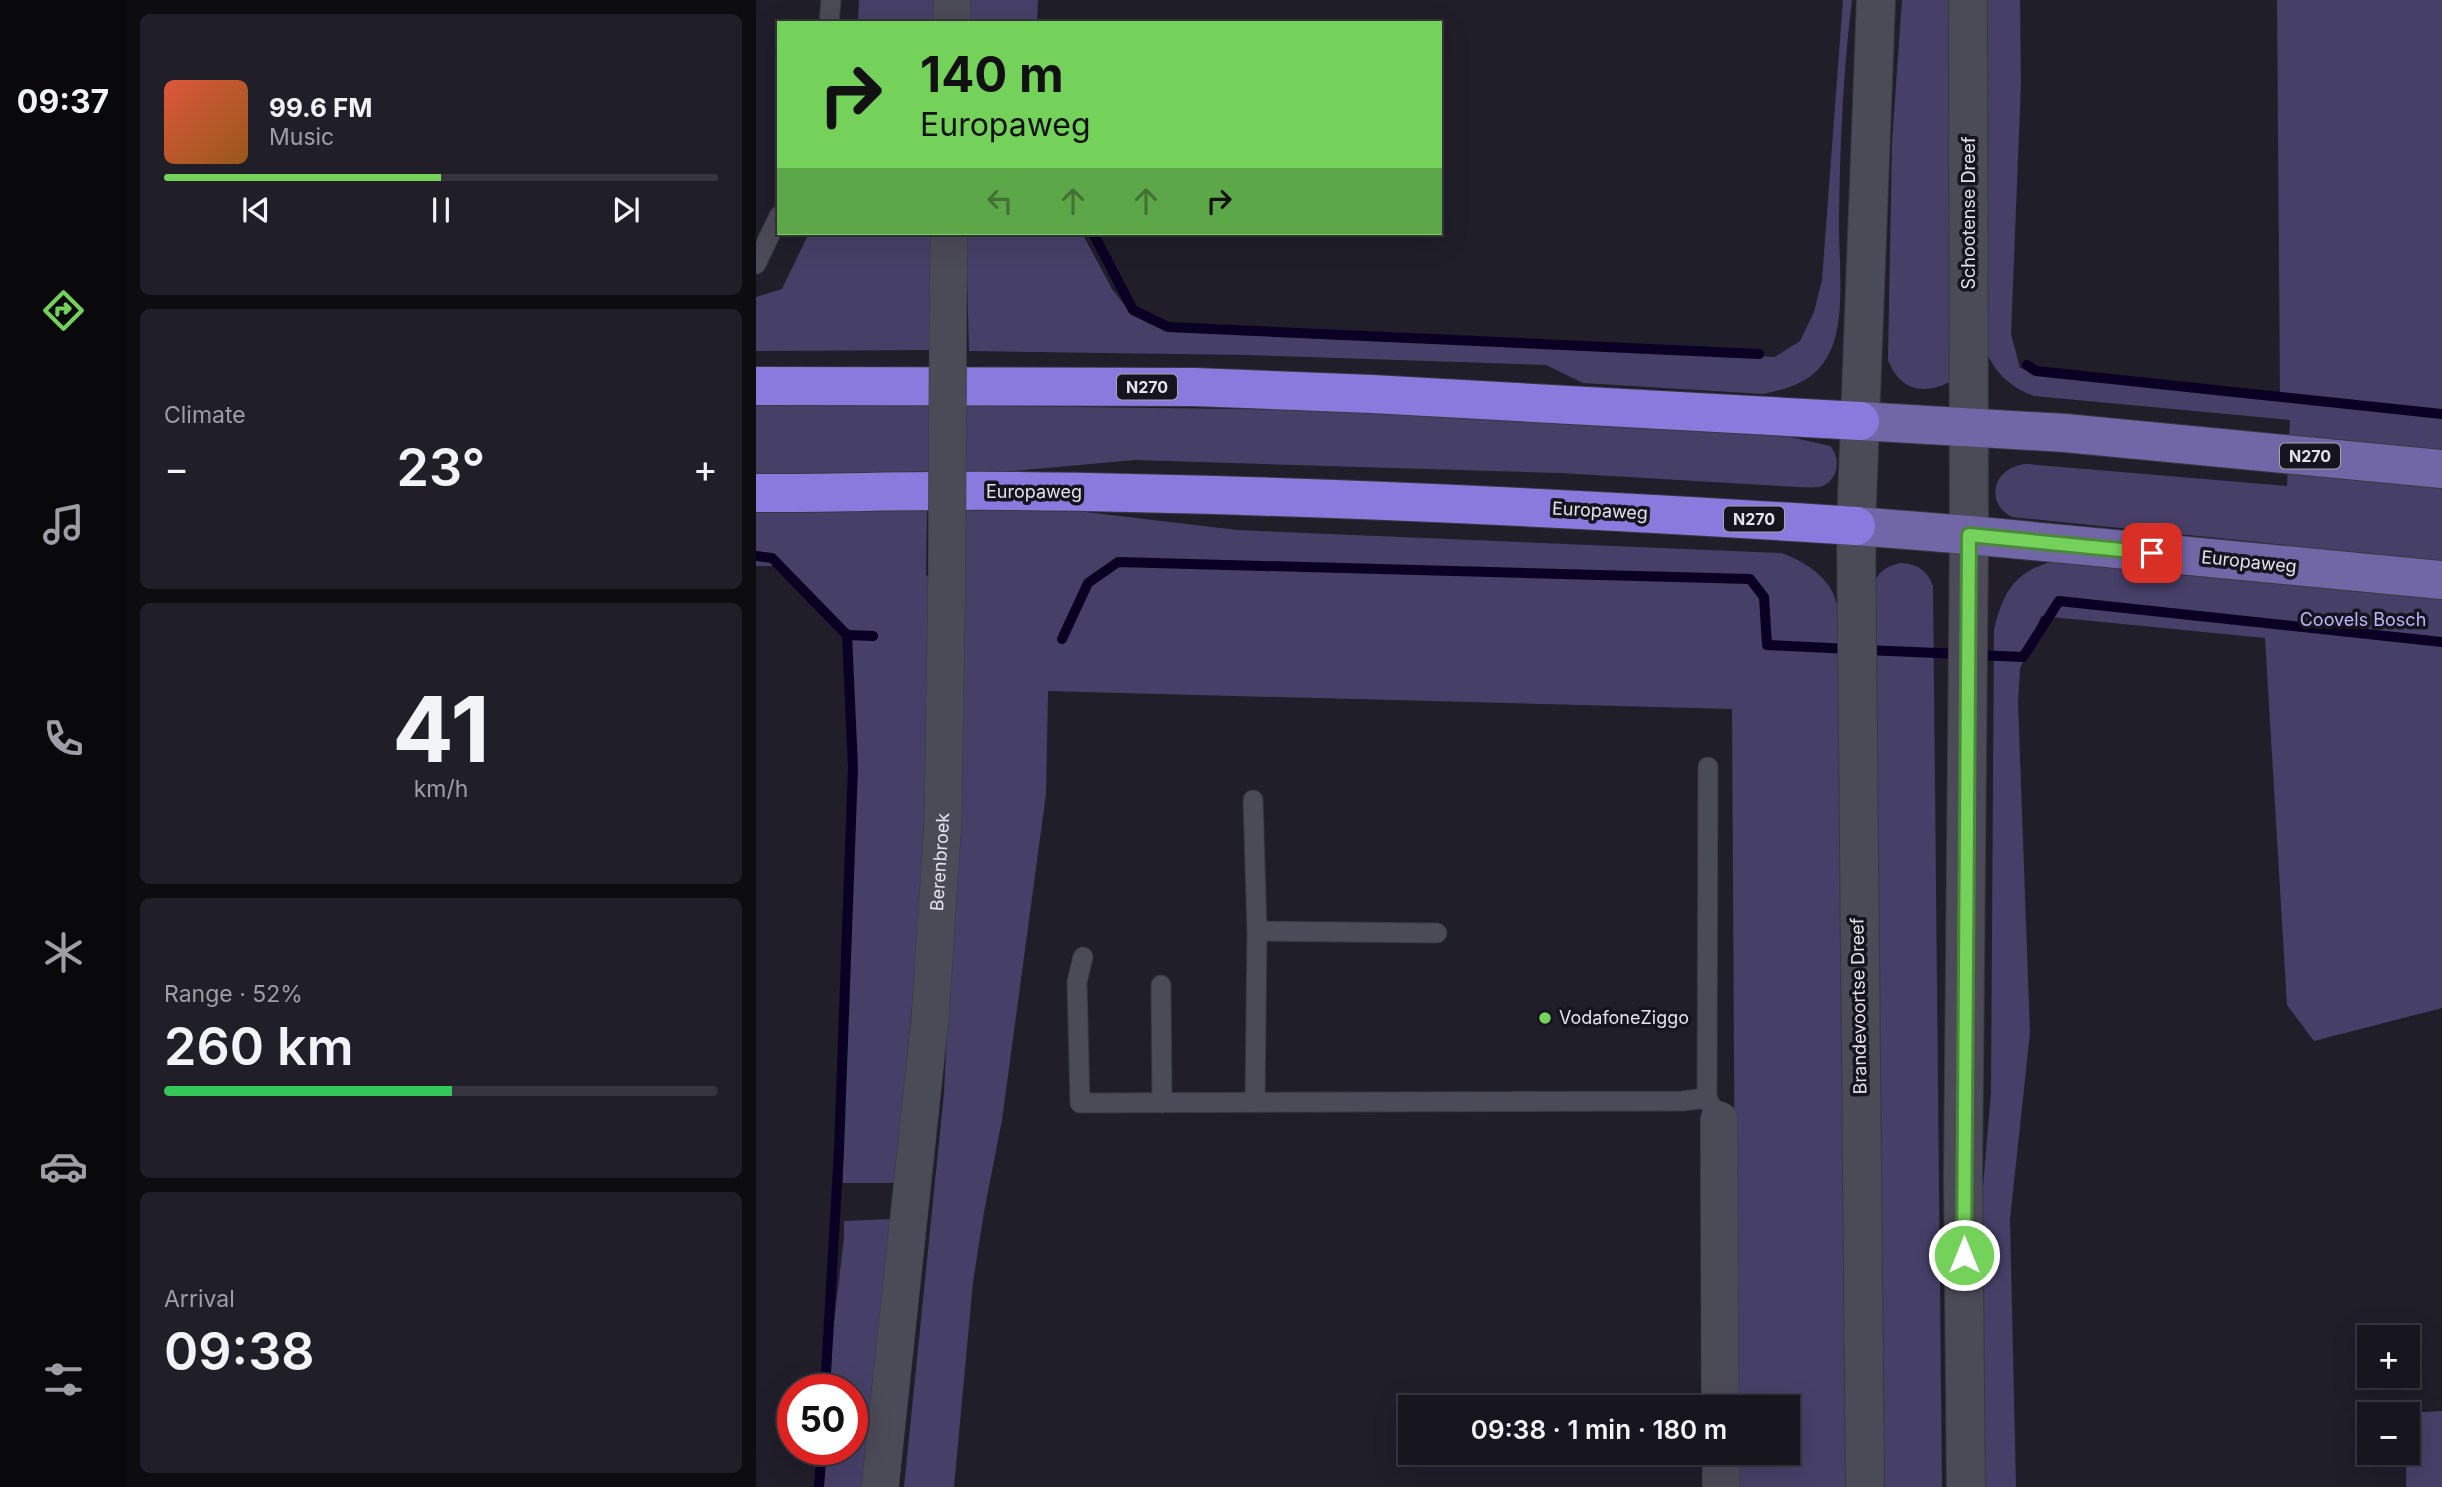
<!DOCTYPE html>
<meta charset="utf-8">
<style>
body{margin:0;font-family:Inter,sans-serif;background:#201f28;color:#f1f3f6;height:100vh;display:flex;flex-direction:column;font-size:26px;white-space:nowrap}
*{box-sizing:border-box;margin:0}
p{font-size:23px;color:#9e9fa4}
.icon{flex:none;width:38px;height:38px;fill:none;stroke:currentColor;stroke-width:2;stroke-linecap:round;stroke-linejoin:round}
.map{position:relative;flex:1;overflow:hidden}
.panel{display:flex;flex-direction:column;gap:14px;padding:14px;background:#0d0c11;width:630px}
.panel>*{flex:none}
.guide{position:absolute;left:21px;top:21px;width:665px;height:214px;border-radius:0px;box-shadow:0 7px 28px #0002,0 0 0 2px #36353d;background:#74d25b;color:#111;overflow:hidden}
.fabs{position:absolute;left:1601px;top:1325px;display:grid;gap:14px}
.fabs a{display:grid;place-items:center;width:63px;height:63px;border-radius:0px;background:#17161f;box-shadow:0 7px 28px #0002,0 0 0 2px #36353d;font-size:35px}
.speed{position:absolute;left:21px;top:1374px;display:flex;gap:14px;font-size:35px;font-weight:700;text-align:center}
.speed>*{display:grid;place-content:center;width:91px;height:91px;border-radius:50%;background:#17161f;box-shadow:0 7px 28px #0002,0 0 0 2px #36353d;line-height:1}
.speed .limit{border:10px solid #d22;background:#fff;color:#111}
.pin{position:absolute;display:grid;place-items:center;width:60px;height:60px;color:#fff;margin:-30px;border-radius:14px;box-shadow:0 4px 10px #0006}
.me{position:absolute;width:77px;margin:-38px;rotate:0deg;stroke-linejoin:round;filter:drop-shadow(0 0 5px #0008)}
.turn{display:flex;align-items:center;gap:24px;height:147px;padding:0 28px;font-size:32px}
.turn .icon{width:91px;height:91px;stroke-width:2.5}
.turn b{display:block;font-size:49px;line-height:60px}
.lanes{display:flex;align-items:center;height:66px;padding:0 28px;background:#0003;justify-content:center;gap:35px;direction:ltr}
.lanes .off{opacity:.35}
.big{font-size:52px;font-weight:600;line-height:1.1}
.panel .card{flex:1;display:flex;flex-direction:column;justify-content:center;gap:10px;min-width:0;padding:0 24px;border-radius:10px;background:#201f28}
.panel .dial{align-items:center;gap:0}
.dial b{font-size:91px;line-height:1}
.song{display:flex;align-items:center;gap:21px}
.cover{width:84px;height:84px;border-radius:10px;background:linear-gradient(135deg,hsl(10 70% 55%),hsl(30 70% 35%))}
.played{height:7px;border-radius:4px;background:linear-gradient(90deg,#74d25b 50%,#36353d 50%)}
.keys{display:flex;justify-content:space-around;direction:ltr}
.heat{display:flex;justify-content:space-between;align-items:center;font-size:38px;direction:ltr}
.charge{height:10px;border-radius:5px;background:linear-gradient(90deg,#34c759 52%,#36353d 0)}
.trip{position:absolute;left:642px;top:1395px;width:402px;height:70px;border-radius:0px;background:#17161f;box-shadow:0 7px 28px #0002,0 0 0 2px #36353d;font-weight:600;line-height:70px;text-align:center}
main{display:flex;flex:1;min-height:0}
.dock{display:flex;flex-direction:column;width:126px;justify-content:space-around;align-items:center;background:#09090c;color:#9e9fa4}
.dock .icon{width:49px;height:49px}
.dock .active{color:#74d25b}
.dock b{font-size:32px;color:#f1f3f6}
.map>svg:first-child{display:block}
</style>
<main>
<nav class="dock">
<b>09:37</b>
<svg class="icon active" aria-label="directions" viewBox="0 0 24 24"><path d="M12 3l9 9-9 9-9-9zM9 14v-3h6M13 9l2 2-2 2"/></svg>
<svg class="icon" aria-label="music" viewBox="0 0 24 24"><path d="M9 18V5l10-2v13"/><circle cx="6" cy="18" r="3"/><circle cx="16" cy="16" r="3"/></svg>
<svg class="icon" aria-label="phone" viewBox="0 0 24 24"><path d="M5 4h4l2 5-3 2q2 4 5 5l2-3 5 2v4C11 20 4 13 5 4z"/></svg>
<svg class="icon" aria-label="climate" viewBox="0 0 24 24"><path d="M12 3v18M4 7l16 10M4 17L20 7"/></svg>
<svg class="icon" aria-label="car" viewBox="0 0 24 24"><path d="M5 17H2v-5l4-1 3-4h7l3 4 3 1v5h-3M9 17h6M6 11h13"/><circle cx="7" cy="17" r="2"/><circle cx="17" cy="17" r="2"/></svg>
<svg class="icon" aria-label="filters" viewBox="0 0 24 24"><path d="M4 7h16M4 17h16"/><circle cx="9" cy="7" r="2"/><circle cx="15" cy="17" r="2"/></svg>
</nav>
<section class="panel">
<div class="card">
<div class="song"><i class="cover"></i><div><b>99.6 FM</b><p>Music</p></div></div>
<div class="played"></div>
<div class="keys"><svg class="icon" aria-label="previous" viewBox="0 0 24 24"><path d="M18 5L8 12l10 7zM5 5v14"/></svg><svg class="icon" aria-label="pause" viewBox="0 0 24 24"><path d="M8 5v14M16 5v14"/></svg><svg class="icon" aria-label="next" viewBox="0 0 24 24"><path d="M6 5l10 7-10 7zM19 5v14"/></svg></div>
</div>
<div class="card"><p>Climate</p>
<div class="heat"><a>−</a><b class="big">23°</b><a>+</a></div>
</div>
<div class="card dial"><b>41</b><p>km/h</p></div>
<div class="card"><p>Range · 52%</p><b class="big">260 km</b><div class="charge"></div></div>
<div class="card"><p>Arrival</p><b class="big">09:38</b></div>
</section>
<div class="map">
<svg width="1686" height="1487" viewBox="0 0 1686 1487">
<rect width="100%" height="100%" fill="#1f1e29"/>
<g fill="#464068">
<polygon points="103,0 179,0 179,23 102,23"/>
<polygon points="211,0 282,0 281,23 211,23"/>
<path d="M1087,0h9c-9,72 -12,146 -13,218 -1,40 9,108 -13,141 -14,23 -38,30 -63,35l-180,-11 -37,-18 -299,-10 -278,-4 -3,-118h116l30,56 18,23 20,12 625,33 25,-16 14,-29 8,-32z"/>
<path d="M1146,0h59l-11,382c-28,14 -51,7 -62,-22l4,-218z"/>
<path d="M1224,0h40l1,83 -10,251 9,34 23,7 237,24 -3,-399h165v1008l-128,33 -27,-36 -22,-367 -224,-22 -21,53 -2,33 12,331 -20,186 6,268h-34v-289l9,-105 3,-463c11,-47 27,-64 76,-72l215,18 1,-31 -274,-28c-28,-14 -19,-51 15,-53l260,22 3,-66 -256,-24c-24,-9 -39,-23 -49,-47z"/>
<polygon points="53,233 178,233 177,311 173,350 0,351 0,297 26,289"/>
<path d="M0,403l634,8 392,24 48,11c12,12 8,37 -11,41 -7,1 -15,0 -22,0l-237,-14 -425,-13 -155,14 -224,-1z"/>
<polygon points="171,508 170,575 176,580 165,913 139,1183 87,1183 94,640 75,612 28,566 0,566 0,509"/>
<path d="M210,509l103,1 168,20 544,23c21,7 47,23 54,45 3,10 4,23 6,33l5,856h-110v-34l52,-1v-45h-52l-4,-698 -684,-18 -2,103 -44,326 -18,92 -11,70 -19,205h-50l40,-394 19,-386z"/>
<path d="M1145,563c16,1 26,7 32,23l9,901h-65l-5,-899c5,-15 13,-22 29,-25z"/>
<polygon points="137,1219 107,1487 59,1487 63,1449 96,1449 96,1390 70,1389 88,1238 88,1221"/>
<polygon points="1686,1411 1686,1487 1650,1487 1651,1413"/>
</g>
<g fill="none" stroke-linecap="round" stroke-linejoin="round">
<g stroke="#0a0024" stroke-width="10">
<polyline points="337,233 377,310 412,327 1003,354"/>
<polyline points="1271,365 1280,371 1686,414"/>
<polyline points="0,556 16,558 91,635"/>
<polyline points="306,639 332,583 362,562 994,579 1008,597 1011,645 1094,649"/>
<polyline points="1109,650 1206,654"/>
<polyline points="1221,655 1267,657 1303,601 1686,642"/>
<polyline points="69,1390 83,1150 97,767 91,635 117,636"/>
<polyline points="63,1487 66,1449"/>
</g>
<g stroke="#393842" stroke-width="21">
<g id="lane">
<polyline points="73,23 75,0"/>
<polyline points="0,264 23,216"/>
<polyline points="497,800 501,931 499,1102"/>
<polyline points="501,931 681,933"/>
<polyline points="327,957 321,982 324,1103 926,1101 951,1098 963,1120"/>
<polyline points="405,985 406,1103"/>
<polyline points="951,1098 952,767"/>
</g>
</g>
<g stroke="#393842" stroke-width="38">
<g id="street">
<polyline points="196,23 196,0"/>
<polyline points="192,316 193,233"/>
<polyline points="963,1120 964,1407"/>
<polyline points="965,1452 965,1487"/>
<path id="s1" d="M124,1487l50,-468 13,-199 4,-262"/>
</g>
</g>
<g stroke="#393842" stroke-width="40">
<g id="secondary">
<polyline points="1109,1487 1100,526 1120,0"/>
<polyline points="1210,1487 1207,1178 1213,535 1212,0"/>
</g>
</g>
<g stroke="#393842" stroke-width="40">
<g id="primary">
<polyline points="1104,421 1309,433 1686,469"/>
<polyline points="1100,526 1213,535 1686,580"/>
</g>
</g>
<g stroke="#393842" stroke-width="40">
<g id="highway">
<polyline points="0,386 438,387 616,394 1104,421"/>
<path d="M0,493c85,0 170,-3 254,-2 282,3 564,17 846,35"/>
</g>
</g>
<use href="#lane" stroke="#4b4a57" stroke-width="19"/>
<use href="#street" stroke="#4b4a57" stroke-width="37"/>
<use href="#secondary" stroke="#4b4a57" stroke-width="38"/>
<use href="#primary" stroke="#7167a7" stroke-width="38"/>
<use href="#highway" stroke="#8b7add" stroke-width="38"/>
<g stroke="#393842" stroke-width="38" stroke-linecap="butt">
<polyline id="street-bridge" points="191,558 192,316"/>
</g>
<use href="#street-bridge" stroke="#4b4a57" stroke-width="37"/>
</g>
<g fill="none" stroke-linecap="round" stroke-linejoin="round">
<g stroke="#4b883b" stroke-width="18">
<polyline id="route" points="1208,1255 1213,535 1396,553"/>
</g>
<use href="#route" stroke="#74d25b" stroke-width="12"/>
</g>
<circle fill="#74d25b" stroke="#16141f" stroke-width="2.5" cx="789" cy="1018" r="7"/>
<g text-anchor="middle" stroke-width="7" stroke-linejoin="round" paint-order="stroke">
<g fill="#16141f" stroke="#a6a5ae" stroke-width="2">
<rect x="361" y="374.5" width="60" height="25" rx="5"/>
<rect x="1524" y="443.5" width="60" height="25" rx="5"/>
<rect x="968" y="506.5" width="60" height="25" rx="5"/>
</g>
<g font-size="16" font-weight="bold" fill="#e4e3eb">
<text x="391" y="393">N270</text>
<text x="1554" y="462">N270</text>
<text x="998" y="525">N270</text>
</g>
<g font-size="18" fill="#e4e3eb" stroke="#16141f">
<text transform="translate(1213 213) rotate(-90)" y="6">Schootense Dreef</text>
<text x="278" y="498">Europaweg</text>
<text transform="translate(844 511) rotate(3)" y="6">Europaweg</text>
<text transform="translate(1493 562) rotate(6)" y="6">Europaweg</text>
<text dy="6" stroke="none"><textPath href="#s1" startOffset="628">Berenbroek</textPath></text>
<text transform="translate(1103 1006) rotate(-91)" y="6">Brandevoortse Dreef</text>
</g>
<g font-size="18" fill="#beb6fe" stroke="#16141f">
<text x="1607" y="626">Coovels Bosch</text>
</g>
<g font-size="18" fill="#e4e3eb" stroke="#16141f" text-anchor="start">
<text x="803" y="1024">VodafoneZiggo</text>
</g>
</g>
</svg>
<div class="fabs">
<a>+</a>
<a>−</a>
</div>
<div class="speed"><div class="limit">50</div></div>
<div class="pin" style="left:1396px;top:553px;background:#d93025"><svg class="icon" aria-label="arrive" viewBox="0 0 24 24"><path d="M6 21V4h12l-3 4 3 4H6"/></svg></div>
<svg class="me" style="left:1208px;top:1255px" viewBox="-20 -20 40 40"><circle r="17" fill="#74d25b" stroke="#fff" stroke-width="3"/><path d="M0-11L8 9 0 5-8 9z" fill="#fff"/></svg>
<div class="trip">09:38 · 1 min · 180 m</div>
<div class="guide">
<div class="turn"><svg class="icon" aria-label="right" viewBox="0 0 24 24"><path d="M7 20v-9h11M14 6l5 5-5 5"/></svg><div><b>140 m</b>Europaweg</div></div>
<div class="lanes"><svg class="icon off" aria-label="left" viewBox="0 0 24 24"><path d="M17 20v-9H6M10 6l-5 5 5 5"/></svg><svg class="icon off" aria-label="ahead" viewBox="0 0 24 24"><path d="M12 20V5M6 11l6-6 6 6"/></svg><svg class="icon off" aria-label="ahead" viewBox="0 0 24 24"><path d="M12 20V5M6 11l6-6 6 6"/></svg><svg class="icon" aria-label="right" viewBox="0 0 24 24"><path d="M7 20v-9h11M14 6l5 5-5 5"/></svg></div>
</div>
</div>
</main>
